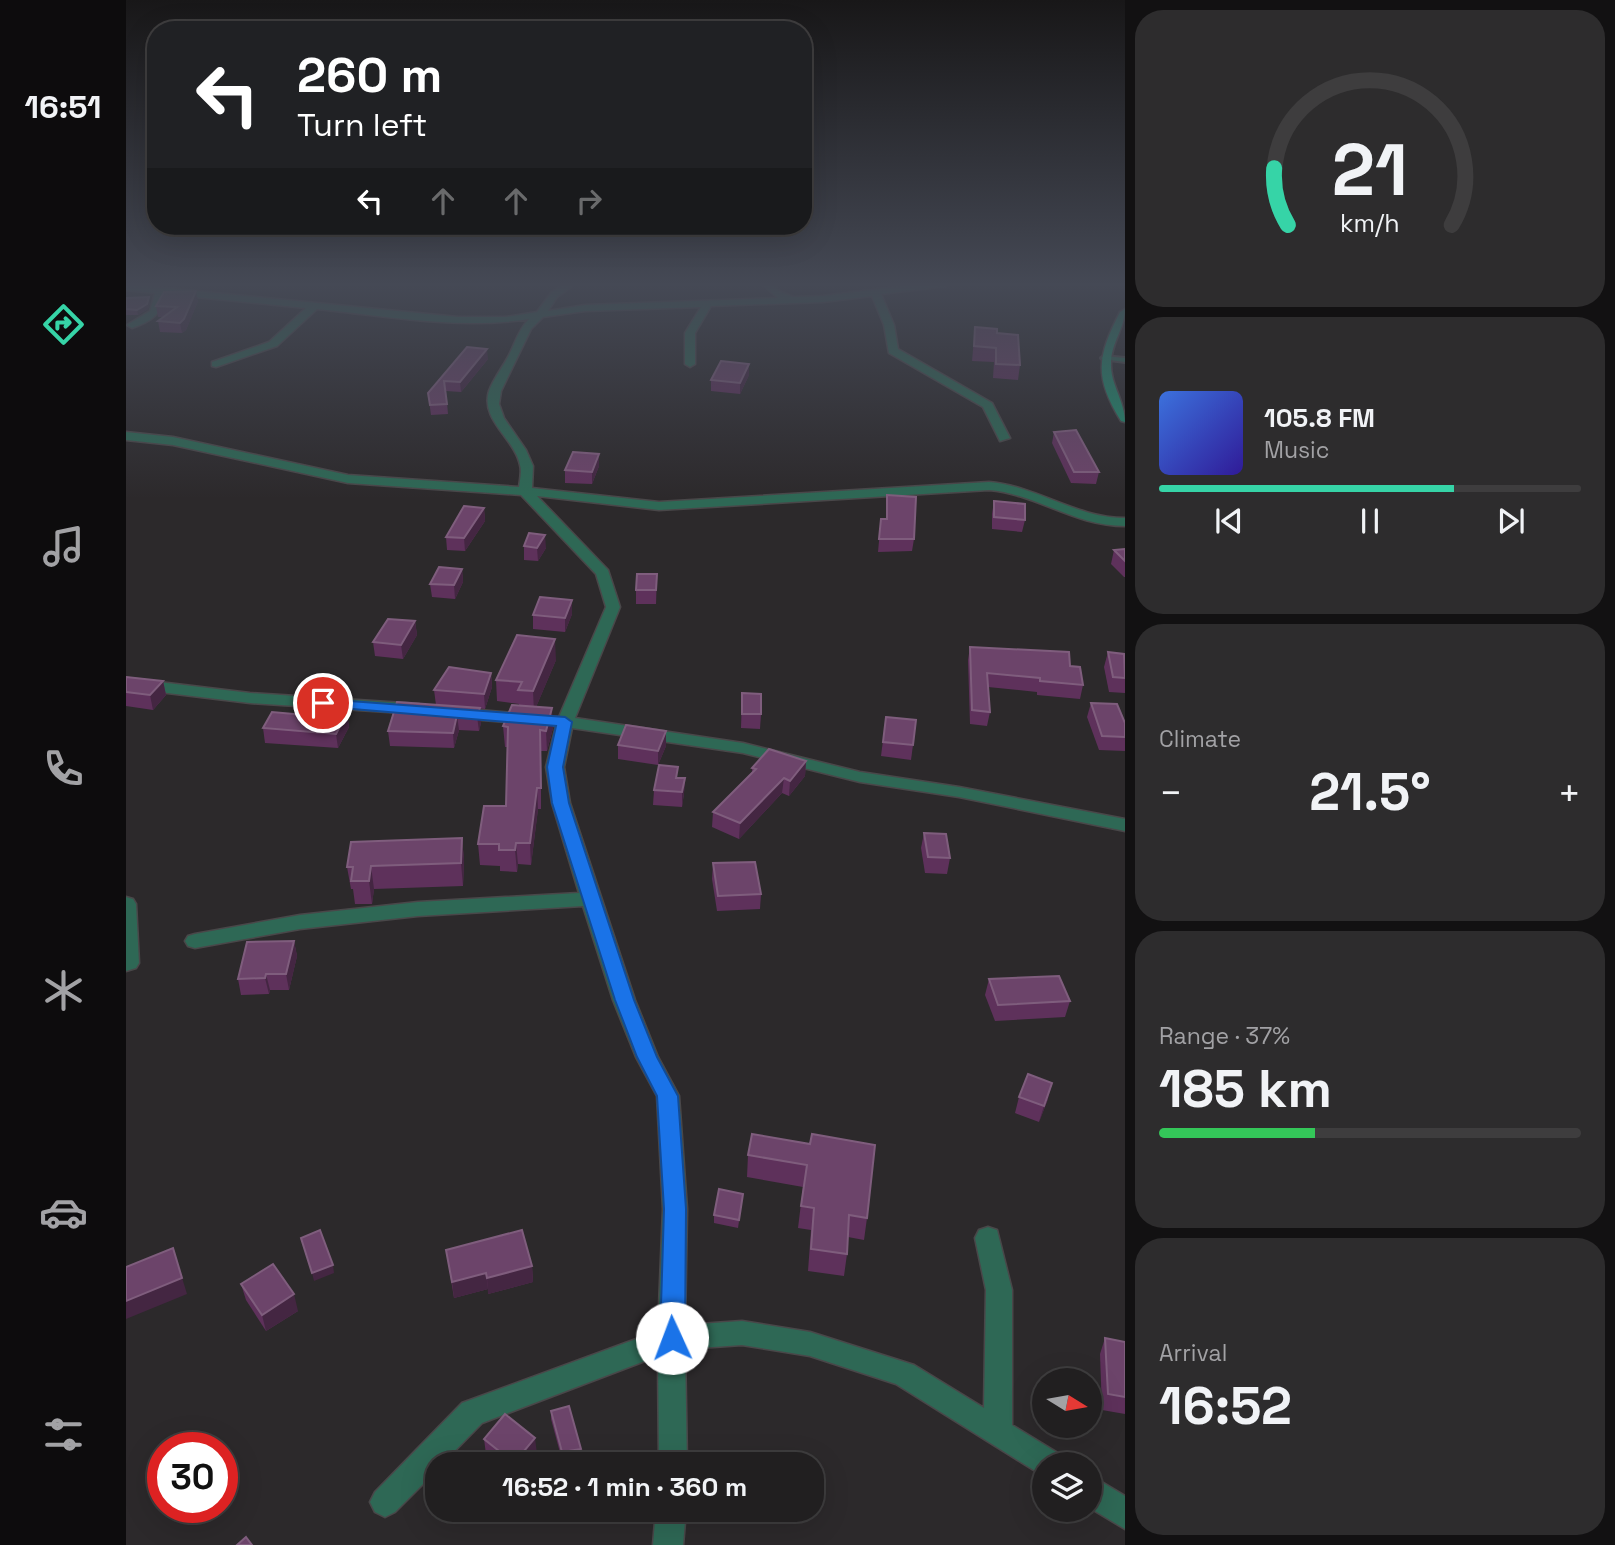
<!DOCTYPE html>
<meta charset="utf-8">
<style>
body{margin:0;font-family:"Space Grotesk",sans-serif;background:#2d2c2d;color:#f1f3f6;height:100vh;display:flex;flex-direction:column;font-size:26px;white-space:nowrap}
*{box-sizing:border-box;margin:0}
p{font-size:23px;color:#a2a2a5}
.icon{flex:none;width:38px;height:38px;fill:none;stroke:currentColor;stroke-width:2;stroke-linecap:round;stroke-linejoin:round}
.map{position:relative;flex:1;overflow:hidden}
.sheet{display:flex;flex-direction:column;gap:10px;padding:10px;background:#121112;width:490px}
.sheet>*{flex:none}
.top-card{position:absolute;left:21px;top:21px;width:665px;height:214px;border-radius:28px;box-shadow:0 7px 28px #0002,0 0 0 2px #3e3d3e;background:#202124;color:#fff;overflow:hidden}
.needle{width:46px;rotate:101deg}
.tools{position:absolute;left:906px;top:1368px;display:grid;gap:14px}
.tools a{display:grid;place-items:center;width:70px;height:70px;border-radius:50%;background:#211f20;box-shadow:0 7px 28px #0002,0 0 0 2px #3e3d3e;font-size:35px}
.speed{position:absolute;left:21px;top:1432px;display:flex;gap:14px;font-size:35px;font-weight:700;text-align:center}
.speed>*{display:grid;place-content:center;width:91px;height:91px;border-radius:50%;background:#211f20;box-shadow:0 7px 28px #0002,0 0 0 2px #3e3d3e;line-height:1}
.speed .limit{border:10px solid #d22;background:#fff;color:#111}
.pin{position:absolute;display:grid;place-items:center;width:60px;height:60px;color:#fff;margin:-30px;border:4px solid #fff;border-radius:50%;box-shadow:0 2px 7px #0007}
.me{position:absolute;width:77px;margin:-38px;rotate:358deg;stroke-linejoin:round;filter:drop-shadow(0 0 5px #0008)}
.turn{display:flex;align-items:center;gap:24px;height:147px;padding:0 35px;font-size:32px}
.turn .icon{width:91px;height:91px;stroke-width:2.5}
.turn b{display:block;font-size:49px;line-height:60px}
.lanes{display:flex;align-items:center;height:66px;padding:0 35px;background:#0003;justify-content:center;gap:35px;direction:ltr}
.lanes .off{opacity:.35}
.big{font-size:52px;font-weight:700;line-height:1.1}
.sheet .widget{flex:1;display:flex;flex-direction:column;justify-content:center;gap:10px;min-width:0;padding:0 24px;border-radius:28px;background:#2d2c2d}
.sheet .dial{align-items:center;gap:0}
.dial svg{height:182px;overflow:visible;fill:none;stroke:#3e3d3e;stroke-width:7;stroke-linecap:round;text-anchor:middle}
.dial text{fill:#f1f3f6;stroke:none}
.song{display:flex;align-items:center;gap:21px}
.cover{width:84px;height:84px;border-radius:10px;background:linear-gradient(135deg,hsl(220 70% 55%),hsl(250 70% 35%))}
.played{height:7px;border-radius:4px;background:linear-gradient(90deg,#36d4a7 70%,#3e3d3e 70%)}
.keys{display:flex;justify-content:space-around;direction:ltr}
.heat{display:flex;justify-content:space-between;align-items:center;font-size:38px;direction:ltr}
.charge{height:10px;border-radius:5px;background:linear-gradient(90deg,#34c759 37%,#3e3d3e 0)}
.trip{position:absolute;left:299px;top:1452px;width:399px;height:70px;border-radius:28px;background:#211f20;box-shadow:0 7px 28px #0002,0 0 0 2px #3e3d3e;font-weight:700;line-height:70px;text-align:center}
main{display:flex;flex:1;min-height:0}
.tabs{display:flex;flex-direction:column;width:126px;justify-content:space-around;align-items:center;background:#0d0c0d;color:#a2a2a5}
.tabs .icon{width:49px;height:49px}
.tabs .selected{color:#36d4a7}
.tabs b{font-size:32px;color:#f1f3f6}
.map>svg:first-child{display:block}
</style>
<main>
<nav class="tabs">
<b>16:51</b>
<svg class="icon selected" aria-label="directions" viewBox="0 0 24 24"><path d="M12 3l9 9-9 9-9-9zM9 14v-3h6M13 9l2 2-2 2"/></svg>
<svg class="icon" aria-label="music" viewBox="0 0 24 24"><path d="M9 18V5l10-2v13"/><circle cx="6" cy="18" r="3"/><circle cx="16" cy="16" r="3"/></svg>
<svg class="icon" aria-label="phone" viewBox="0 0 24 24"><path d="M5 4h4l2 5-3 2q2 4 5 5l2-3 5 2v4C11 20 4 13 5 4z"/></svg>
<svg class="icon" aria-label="climate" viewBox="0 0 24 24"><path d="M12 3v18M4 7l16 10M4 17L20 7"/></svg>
<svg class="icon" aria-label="car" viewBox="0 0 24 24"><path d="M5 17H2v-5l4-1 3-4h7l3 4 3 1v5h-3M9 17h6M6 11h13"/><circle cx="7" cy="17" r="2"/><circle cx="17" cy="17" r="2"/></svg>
<svg class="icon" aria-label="filters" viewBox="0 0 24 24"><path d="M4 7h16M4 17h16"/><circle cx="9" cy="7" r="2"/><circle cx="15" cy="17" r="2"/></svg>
</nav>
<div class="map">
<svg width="999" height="1545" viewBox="0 0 999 1545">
<rect width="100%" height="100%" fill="#2c292b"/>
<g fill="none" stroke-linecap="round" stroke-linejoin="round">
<g stroke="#494749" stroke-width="4">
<polygon id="lane" points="978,356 999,358 999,362 976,359 975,358"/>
</g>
<g stroke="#494749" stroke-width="3">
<g id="street">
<path d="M439,283h11l-19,14 -9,14 37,-6 193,-7 -17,-15h10l8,8 14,6 30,-1 103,-13h25l-5,3 -65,8 13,31 4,24 94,54 18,35 -10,3 -17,-34 -94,-54 -5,-28 -12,-29 -49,6 -112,4 -16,27v31l-5,3 -5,-3v-31l16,-26 -116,4 -42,6 -12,12 -30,62 -2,13 5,14 22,32 7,16 -1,22 127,14 330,-20c48,4 87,36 136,36v8c-51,0 -88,-32 -136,-36l-330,20 -122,-14 71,74 12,37 -45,111 168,25 117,29 99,15 166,32v12l-166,-34 -99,-15 -117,-29 -171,-25 -8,39 6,36 65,197 23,57 21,39 8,113 -2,116 57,-4 68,11 104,33 70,43 2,-118 -11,-52 4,-8 9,-3 9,3 15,60v135l49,30 4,10h-20v12l-149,-93 -86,-28 -68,-11 -57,4 2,116h-28l-1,-109 -176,67 -41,42h-3v4l-43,43 -10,5 -10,-5 -5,-10 5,-10 87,-89 196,-72 5,-122 -6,-113 -21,-39 -23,-57 -30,-94 -165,10 -118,13 -105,19 -7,-2 -3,-5 3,-5 7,-2 105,-19 118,-13 161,-9 -27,-90 -6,-36 10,-41 -99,-8 -8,-5 8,-5 102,9 47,-110 -10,-33 -75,-79 -173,-12 -175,-38 -47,-5v-8l47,5 175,38 171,12c1,-7 3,-16 1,-22 -5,-26 -40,-45 -31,-74 4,-11 13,-23 19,-34 7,-13 10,-27 21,-38 -70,11 -143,-3 -212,-10l-40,37 -61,21 -4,-1v-4l57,-20 37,-34 -141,-14c-2,20 -15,28 -33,34l-5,-3 23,-14 5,-18 -29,-3v-6l332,33h48l31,-5 14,-19z"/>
<polygon points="0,678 124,693 293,704 301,709 293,714 124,703 0,688"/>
<polygon points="0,897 7,899 10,904 13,963 10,968 0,971"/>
<polygon points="964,1475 999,1496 999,1529 964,1508"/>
<polygon points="530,1510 560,1510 557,1545 527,1545"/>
</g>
</g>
<g stroke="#494749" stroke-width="3">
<path id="secondary" d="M999,309c0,19 -14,34 -14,54 -1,21 14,38 14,59l-4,-1c-27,-44 -24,-64 -1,-109z"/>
</g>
<use href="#lane" fill="#2e6855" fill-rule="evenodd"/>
<use href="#street" fill="#2e6855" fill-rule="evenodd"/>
<use href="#secondary" fill="#1f8b6c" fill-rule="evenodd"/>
</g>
<g fill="#5e315b">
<polygon points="0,298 24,303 22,309 12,315 0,315"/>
<polygon points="72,301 60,330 56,333 34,332 32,321 38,317 32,317 30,306"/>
<polygon points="849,327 871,333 894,365 892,380 867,378 868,362 846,361"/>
<polygon points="341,347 362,359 335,392 320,391 322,414 305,415 302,393"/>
<polygon points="623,375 614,394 585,391 585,380"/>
<polygon points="928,432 973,472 970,484 945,483 926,443"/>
<polygon points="473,466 466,484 439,483 439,470"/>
<polygon points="761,495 788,539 786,551 752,552 755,519 760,519"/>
<polygon points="868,501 899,520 896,532 866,529 866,514"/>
<polygon points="358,508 359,521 339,551 321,550 320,537"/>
<polygon points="398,546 420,548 412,561 398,560"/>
<polygon points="999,549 999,577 998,577 985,564 988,550"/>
<polygon points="336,569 337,582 329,599 306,597 304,584"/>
<polygon points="531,574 530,604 510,604 510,590"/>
<polygon points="446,614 439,632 407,629 407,615"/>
<polygon points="289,621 291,635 277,659 249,656 247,642"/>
<polygon points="844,647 944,666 957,685 954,699 911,695 911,692 862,687 864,712 861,726 844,724 842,660"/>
<polygon points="982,652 999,659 999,693 983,692 978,667"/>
<polygon points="430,660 410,707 427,728 421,751 415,751 415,809 412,809 405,865 392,864 391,872 374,871 374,866 354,865 352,844 380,806 381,747 379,747 377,726 393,706 393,704 371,701 370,680"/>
<polygon points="365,673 366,687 359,709 310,705 308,690"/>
<polygon points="0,677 37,681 40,695 27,710 0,706"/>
<polygon points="616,693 635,714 634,729 615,728"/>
<polygon points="965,703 999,723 999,751 973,750 961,717"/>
<polygon points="354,708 355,723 353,731 333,730 328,748 264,746 262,731"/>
<polygon points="221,713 223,727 212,748 139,743 137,728 179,715"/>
<polygon points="760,717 787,745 785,760 755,756"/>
<polygon points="492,745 540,746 532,765 492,759"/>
<polygon points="680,761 679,776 663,796 656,793 613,839 586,827 587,812 626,772 626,768"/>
<polygon points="552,778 559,778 558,793 556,807 527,805 528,790"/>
<polygon points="798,833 824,858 821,874 799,873 795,848"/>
<polygon points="336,838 338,860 337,886 248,889 246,904 229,904 227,889 225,889 221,867"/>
<polygon points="587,863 635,894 634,909 591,911 586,879"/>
<polygon points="168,941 171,956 163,990 144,990 143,994 115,995 112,979"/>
<polygon points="863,979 944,1001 939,1017 869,1021 859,995"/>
<polygon points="893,1097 922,1099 913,1122 889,1113"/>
<polygon points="684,1144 741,1218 738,1240 722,1237 721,1254 718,1276 682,1271 685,1230 672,1228 677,1187 621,1177 622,1155"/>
<polygon points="617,1194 612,1228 588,1223 588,1215"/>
<polygon points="320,1250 406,1266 407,1282 362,1294 362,1289 328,1298"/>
<polygon points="115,1284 172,1311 140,1331 120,1300"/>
<polygon points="979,1338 999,1342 999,1414 976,1410 974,1354"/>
<polygon points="425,1411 455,1449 455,1456 436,1460 425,1419"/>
<polygon points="358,1439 411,1454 401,1465 372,1465 360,1454"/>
</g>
<g fill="#442642">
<polygon points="70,291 72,301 60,330 56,333 54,323"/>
<polygon points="23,297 24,303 22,309 12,315 11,310"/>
<polygon points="361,349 362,359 335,392 334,382"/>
<polygon points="623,364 623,375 614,394 614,383"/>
<polygon points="473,454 473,466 466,484 466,472"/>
<polygon points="358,508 359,521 339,551 338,538"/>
<polygon points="419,535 420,548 412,561 411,548"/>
<polygon points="336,569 337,582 329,599 328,585"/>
<polygon points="446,600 446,614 439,632 439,618"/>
<polygon points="289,621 291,635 277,659 275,645"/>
<polygon points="429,639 430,660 408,712 407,691"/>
<polygon points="365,673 366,687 359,709 358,694"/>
<polygon points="37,681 40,695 27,710 24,695"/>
<polygon points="354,708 355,723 353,731 351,716"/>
<polygon points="426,708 427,728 421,751 420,731"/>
<polygon points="221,713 223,727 212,748 210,734"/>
<polygon points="331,715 333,730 328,748 327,733"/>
<polygon points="540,731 540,746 532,765 532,751"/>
<polygon points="680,761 679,776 663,796 664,781"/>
<polygon points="559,778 558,793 556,807 556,792"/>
<polygon points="658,778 656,793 613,839 614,823"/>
<polygon points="411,788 412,809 405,865 404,843"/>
<polygon points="336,838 338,860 337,886 335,863"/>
<polygon points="390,843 392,864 391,872 389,850"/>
<polygon points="245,866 248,889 246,904 243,881"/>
<polygon points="168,941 171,956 163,990 160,974"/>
<polygon points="140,974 144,990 143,994 139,978"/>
<polygon points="926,1083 922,1099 913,1122 918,1106"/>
<polygon points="47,1248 61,1294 0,1319 0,1301"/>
<polygon points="207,1265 208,1273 188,1281 186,1273"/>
<polygon points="406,1266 407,1282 362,1294 361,1278"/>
<polygon points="360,1273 362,1289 328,1298 326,1282"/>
<polygon points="168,1294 172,1311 140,1331 136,1315"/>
<polygon points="409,1438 411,1454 401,1465 388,1465 388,1463"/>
</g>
<g fill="#6c446a" stroke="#7f5d7d" stroke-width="2">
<polygon points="70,291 58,319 54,323 32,321 51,307 30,306 38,292"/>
<polygon points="23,297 21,304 11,310 0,309 0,298"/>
<polygon points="849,327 871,329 871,333 892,335 894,365 870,364 870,348 848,346"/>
<polygon points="341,347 361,349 334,382 318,381 321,404 304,405 302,393"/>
<polygon points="595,361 623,364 614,383 585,380"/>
<polygon points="950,430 973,472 948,472 928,432"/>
<polygon points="447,452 473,454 466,472 439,470"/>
<polygon points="761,495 790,497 788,539 753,539 755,519 761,519"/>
<polygon points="868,501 899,504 899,520 868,517"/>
<polygon points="338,506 358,508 338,538 320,537"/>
<polygon points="403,533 419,535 411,548 398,546"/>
<polygon points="999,549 999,561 988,550"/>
<polygon points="313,567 336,569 328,585 304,584"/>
<polygon points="511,574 531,574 530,590 510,590"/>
<polygon points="414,597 446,600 439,618 407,615"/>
<polygon points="262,619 289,621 275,645 247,642"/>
<polygon points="391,635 429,639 407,691 392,690 396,682 370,680"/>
<polygon points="844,647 943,652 944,666 954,667 957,685 914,681 914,678 861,673 864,712 846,710"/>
<polygon points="982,652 998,654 999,678 987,677"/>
<polygon points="323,667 365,673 358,694 308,690"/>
<polygon points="0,677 37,681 24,695 0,692"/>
<polygon points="616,693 635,694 635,714 616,714"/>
<polygon points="271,702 354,708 351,716 331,715 327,733 262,731"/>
<polygon points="965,703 991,704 999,723 999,737 976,736"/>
<polygon points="386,705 426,708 420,731 414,730 415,788 411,788 404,843 390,843 389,850 373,850 373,844 352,844 358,806 380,806 382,727 377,726"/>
<polygon points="182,710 221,713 210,734 137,728 146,712 179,715"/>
<polygon points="760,717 790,720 787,745 757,742"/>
<polygon points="500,725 540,731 532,751 492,745"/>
<polygon points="643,749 680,761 664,781 658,778 614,823 587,812 630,769 626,768"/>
<polygon points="533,765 552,767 550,778 559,778 556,792 528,790"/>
<polygon points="798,833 820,834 824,858 802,857"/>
<polygon points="336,838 335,863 245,866 243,881 225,881 227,867 221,867 225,842"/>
<polygon points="629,862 635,894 592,896 587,863"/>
<polygon points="168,941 160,974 140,974 139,978 112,979 121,942"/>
<polygon points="933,976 944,1001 872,1005 863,979"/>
<polygon points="902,1074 926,1083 918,1106 893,1097"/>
<polygon points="626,1134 684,1144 686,1134 749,1145 741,1218 723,1215 721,1254 685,1249 688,1208 675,1206 681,1165 622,1155"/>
<polygon points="593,1189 617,1194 613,1220 588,1215"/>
<polygon points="194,1230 207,1265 186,1273 175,1238"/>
<polygon points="396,1230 406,1266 361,1278 360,1273 326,1282 320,1250"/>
<polygon points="47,1248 56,1278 0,1301 0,1267"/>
<polygon points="147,1264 168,1294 136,1315 115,1284"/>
<polygon points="979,1338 999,1342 999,1397 982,1394"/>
<polygon points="443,1406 455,1449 436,1452 425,1411"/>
<polygon points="379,1414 409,1438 388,1463 358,1439"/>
<polygon points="120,1537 126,1545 111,1545"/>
</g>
<linearGradient id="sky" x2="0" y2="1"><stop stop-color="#181718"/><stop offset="0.57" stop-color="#454955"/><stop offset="1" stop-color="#454955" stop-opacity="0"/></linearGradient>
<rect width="999" height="499" fill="url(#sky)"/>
<polygon fill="#1a73e8" stroke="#114b97" stroke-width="2" points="197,699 439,717 446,722 437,767 443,803 508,1000 531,1057 552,1096 560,1209 559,1338 555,1346 546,1350 538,1346 534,1338 538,1209 531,1096 511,1057 489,1000 426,803 421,767 430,726 191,706 189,703 191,700"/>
</svg>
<div class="tools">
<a><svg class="needle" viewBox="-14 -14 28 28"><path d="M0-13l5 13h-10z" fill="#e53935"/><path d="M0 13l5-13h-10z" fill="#a2a2a5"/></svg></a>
<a><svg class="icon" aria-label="layers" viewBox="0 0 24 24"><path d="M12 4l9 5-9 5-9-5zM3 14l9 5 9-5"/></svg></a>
</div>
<div class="speed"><div class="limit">30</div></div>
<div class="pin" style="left:197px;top:703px;background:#d93025"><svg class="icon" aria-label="arrive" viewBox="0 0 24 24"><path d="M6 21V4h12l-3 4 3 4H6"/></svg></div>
<svg class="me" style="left:546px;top:1338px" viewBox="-20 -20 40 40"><circle r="19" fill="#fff"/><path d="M0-13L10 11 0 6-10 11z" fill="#1a73e8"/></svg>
<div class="trip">16:52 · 1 min · 360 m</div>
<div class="top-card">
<div class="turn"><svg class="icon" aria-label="left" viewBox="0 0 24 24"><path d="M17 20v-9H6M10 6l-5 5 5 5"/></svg><div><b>260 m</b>Turn left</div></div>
<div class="lanes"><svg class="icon" aria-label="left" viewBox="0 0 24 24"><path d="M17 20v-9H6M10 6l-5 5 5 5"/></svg><svg class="icon off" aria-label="ahead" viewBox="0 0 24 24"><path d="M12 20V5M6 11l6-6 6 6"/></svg><svg class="icon off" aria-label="ahead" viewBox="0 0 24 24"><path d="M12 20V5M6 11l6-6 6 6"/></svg><svg class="icon off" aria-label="right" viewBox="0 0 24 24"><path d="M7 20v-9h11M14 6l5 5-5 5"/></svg></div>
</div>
</div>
<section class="sheet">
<div class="widget dial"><svg viewBox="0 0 100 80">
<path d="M14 69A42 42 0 1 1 86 69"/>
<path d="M14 69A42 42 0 0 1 8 44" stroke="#36d4a7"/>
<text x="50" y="56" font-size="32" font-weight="700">21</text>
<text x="50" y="72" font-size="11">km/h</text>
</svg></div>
<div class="widget">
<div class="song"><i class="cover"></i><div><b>105.8 FM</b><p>Music</p></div></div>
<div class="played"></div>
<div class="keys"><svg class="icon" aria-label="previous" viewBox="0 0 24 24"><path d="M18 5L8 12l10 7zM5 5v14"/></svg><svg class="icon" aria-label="pause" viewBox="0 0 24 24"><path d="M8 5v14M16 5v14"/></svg><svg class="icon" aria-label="next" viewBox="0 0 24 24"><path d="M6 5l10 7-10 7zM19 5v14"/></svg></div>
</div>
<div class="widget"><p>Climate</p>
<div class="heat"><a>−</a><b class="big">21.5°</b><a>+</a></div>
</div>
<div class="widget"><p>Range · 37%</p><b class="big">185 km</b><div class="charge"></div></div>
<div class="widget"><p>Arrival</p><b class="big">16:52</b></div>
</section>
</main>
